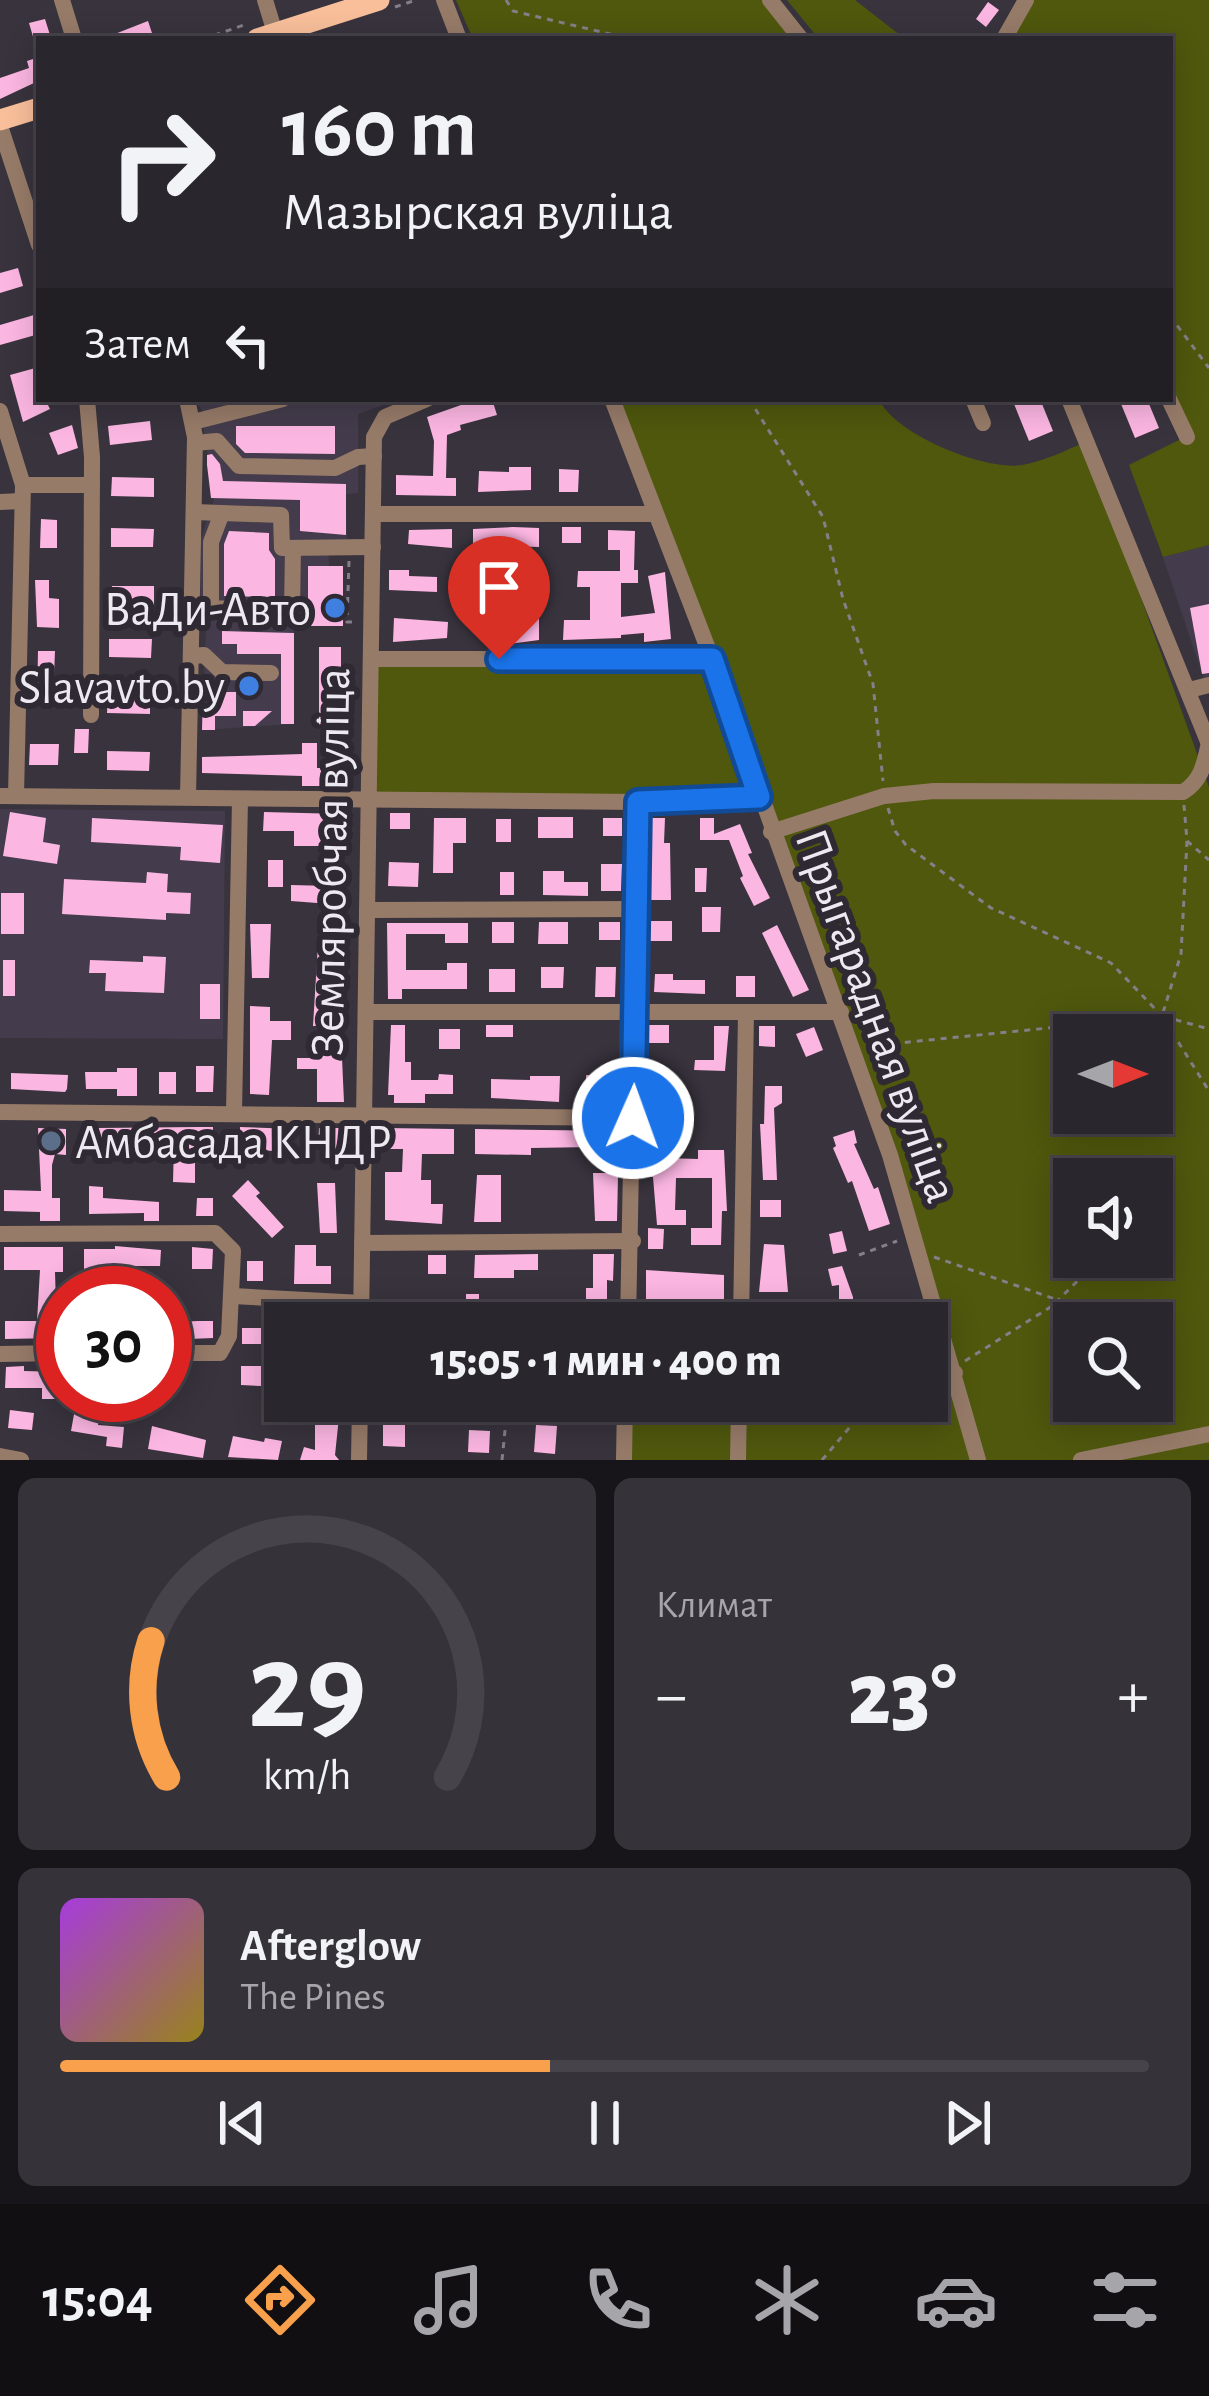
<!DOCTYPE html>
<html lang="ru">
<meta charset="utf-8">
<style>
body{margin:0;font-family:"Alegreya Sans",sans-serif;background:#36323a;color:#f1f3f6;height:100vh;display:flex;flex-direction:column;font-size:45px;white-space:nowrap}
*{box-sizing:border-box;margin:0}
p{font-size:39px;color:#a5a5aa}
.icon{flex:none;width:66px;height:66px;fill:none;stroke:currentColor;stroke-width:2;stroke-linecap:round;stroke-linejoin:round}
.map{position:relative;height:1460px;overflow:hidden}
.sheet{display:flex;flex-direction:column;gap:18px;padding:18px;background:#171519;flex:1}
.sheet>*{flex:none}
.guide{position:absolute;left:36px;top:36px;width:1137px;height:366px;border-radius:0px;box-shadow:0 6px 30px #0003,0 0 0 3px #46434a;background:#2a262e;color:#f1f3f6;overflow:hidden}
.needle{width:78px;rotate:90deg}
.controls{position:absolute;left:1053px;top:1014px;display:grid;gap:24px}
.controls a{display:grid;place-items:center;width:120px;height:120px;border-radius:0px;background:#2a262e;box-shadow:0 6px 30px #0003,0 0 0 3px #46434a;font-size:60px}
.speed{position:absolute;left:36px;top:1266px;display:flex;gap:24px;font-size:60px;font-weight:700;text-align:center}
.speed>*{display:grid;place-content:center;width:156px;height:156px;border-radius:50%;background:#2a262e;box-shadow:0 6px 30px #0003,0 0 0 3px #46434a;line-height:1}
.speed .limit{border:18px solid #d22;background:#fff;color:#111}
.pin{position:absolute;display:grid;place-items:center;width:102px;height:102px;color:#fff;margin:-123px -51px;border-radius:50% 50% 50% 0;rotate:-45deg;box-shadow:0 0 12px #0007}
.pin .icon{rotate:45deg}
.me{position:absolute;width:132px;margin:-66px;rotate:2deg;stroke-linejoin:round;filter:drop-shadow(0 0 9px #0008)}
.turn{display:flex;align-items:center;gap:42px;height:252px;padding:0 48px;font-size:54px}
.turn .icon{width:156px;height:156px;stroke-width:2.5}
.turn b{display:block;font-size:84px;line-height:102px}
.then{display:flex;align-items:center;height:114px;padding:0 48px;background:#0003;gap:24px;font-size:45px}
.big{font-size:90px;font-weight:800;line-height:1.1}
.sheet .card{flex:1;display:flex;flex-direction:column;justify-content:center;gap:18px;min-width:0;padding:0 42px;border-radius:18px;background:#36323a}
.sheet .dial{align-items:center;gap:0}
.dial svg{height:312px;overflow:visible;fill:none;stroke:#46434a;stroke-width:7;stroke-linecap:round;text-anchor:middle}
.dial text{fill:#f1f3f6;stroke:none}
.song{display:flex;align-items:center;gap:36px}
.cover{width:144px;height:144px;border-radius:18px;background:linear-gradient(135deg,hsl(280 70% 55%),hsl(50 70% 35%))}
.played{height:12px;border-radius:6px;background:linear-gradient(90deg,#f9a04c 45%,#46434a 45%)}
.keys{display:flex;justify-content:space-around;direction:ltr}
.heat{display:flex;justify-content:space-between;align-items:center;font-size:66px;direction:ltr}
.sheet .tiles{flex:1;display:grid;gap:18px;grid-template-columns:1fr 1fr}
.card:last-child{grid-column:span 2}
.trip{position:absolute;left:264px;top:1302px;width:684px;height:120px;border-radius:0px;background:#2a262e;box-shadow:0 6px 30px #0003,0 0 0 3px #46434a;font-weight:800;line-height:120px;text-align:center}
.menu{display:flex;height:192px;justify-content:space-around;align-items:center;background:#110f12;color:#a5a5aa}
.menu .icon{width:84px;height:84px}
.menu .selected{color:#f9a04c}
.menu b{font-size:54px;color:#f1f3f6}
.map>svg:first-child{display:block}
</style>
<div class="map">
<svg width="1209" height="1460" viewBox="0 0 1209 1460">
<rect width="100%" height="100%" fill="#38333d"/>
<g fill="#443c4c">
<polygon points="194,399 401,399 358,414 358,493 346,494 347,540 328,541 329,566 343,566 343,626 294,626 294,724 202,730 206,628 200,626 201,538 214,499 203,424 241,418 206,416"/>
<polygon points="1209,545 1209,694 1163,557"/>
<polygon points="0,809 225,811 223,1039 0,1038"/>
</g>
<g fill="#4f580d" fill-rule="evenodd">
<polygon points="456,0 763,0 795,39 473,39"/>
<polygon points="787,0 855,0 905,39 819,39"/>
<polygon points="1026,0 1209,0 1209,545 1163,557 1129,465 1187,436 1169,399 1170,39 1004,39"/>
<path d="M613,399h266c15,35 105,72 143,66 22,-4 43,-14 63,-23l124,345v673h-585l1,-59h302v-28h29l-195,-576 -392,3 2,-141h342zM1074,1035h78v78h-78zM1074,1179h78v78h-78zM1074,1323h78v78h-78z"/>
</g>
<g fill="#fbb6e2">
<polygon points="988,2 999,10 986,27 976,19"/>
<polygon points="45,19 50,35 34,40 29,23"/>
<polygon points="148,21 152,33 133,39 102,39"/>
<polygon points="39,57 39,90 34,83 0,99 0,78 29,68 27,61"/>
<polygon points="18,268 23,286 0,293 0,273"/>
<polygon points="34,315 39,334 0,345 0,325"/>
<polygon points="39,367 39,399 45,399 50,409 23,422 10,375"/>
<polygon points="478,399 492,399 497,415 460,425 461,430 447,435 446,478 456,478 456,496 396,495 396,475 433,476 434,441 427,417"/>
<polygon points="1012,399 1040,399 1053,431 1029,441"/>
<polygon points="1119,399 1147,399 1159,428 1135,438"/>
<polygon points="150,421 152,440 110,445 108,426"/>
<polygon points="72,425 78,448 58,455 49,433"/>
<polygon points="236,426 335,426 335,454 245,453 236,444"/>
<polygon points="212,454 220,464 223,481 346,484 346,535 300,531 300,500 211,498 207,465 207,455"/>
<polygon points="509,467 531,467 531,490 478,492 479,471 509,472"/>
<polygon points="559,469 579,470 578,492 559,492"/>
<polygon points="112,477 154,478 154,497 111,496"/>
<polygon points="41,519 57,520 57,548 40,548"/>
<polygon points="513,527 539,528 539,547 501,546 501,552 494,552 493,562 481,562 481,552 473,552 473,529"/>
<rect x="562" y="527" width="19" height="16"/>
<polygon points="111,528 154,529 153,547 111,547"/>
<polygon points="452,529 452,548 408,544 409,530"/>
<polygon points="608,530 635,531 634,570 638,570 638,583 621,583 621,617 655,613 648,576 665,572 671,639 644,642 644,633 621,635 621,638 563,640 564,620 590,620 590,587 577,587 578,571 620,571 620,550 608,550"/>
<polygon points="229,531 269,533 269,550 275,559 275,597 224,596 224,544"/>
<rect x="308" y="566" width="35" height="60"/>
<polygon points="389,570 409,570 409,576 437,577 437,592 389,590"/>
<polygon points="35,580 49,580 49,598 59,599 59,628 37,627"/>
<polygon points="112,586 154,586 154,605 111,604"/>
<polygon points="1209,604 1209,673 1202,674 1190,608"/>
<polygon points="516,615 539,615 539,640 509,644 509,637 479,636 479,620 516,621"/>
<polygon points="394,618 448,622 447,638 393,642"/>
<polygon points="222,631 294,633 294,724 281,724 281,654 237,654 237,644 222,644"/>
<polygon points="109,639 152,639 151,658 109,657"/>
<rect x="319" y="647" width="22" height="79"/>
<polygon points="38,651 55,651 53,702 37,702"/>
<polygon points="203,692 236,692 236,716 215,716 215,730 202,730"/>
<polygon points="108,694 150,695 150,714 107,713"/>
<polygon points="243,711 272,711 255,726 243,726"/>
<polygon points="75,729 89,729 88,753 74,753"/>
<polygon points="302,743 317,743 317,768 332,768 332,786 302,786 302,776 202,773 202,757 302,754"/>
<polygon points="30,744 59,744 58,765 29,765"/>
<polygon points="107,751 150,752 149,771 107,770"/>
<polygon points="10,812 46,818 43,842 60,845 57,864 3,856"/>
<polygon points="264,812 342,814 338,869 321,869 321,846 294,846 294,831 263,831"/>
<rect x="390" y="813" width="20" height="16"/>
<rect x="538" y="817" width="35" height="21"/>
<polygon points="92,818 223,825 220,863 180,860 181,847 91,842"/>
<polygon points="434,818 466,818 466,843 453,843 453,873 433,873"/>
<rect x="603" y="818" width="19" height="18"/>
<polygon points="650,818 665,818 664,843 670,843 671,900 649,900"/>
<polygon points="700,818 714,818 714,834 740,824 752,853 748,854 770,898 754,906 740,878 743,876 729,840 700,840"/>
<rect x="496" y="819" width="15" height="23"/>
<rect x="268" y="860" width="15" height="27"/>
<polygon points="389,862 419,863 418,887 388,886"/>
<polygon points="601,864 622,864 621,891 601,891"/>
<polygon points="695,868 707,868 706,892 695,892"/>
<polygon points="543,871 564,871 564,882 588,882 588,896 543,895"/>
<polygon points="147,872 168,874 167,892 191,893 190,914 166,913 166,920 62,914 64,879 146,883"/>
<rect x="500" y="872" width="14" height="23"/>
<polygon points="291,885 330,886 330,904 291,901"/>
<rect x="1" y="893" width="23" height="41"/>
<polygon points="702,907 721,907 720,932 702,932"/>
<rect x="648" y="921" width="24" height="20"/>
<rect x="492" y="922" width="22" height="21"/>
<polygon points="539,922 568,922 568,944 538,944"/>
<rect x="599" y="922" width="21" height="18"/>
<polygon points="387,923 468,923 468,943 445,943 445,934 406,934 406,970 447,970 447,963 467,963 467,989 402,989 402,999 388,999"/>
<polygon points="250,924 271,924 269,978 252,978"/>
<polygon points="777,925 809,990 793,997 762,933"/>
<polygon points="319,927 341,927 341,943 330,943 330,999 335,999 335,1036 341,1036 344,1102 317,1102 317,1069 297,1069 297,1058 321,1058 321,1026 313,1026"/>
<polygon points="143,956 166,957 164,993 105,991 106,973 89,973 90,960 143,962"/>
<rect x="3" y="960" width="12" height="36"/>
<polygon points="541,967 564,967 563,988 541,988"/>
<polygon points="596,967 616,967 615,997 595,997"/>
<rect x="489" y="969" width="26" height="23"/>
<polygon points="655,974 673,974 673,980 705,980 705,994 654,992"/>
<rect x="736" y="976" width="19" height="21"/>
<rect x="200" y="984" width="20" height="35"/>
<polygon points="250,1006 270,1007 270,1021 291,1021 291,1040 272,1040 269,1095 250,1094"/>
<polygon points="391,1025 405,1025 405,1062 411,1062 411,1080 438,1080 439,1074 453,1075 453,1094 425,1094 425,1103 394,1103 394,1095 388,1095"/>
<rect x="486" y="1025" width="27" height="12"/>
<rect x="649" y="1025" width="20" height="18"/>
<polygon points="714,1026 729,1026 725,1071 694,1070 695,1060 714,1060"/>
<polygon points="759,1026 775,1026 775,1047 759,1046"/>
<polygon points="814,1027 823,1050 806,1057 796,1034"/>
<rect x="439" y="1029" width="21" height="20"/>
<polygon points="196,1066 214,1066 213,1092 196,1092"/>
<polygon points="117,1068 137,1068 137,1096 117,1096 117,1089 86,1089 85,1072 117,1072"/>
<rect x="159" y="1072" width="17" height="22"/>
<polygon points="11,1073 68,1075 67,1089 65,1092 11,1089"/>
<polygon points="653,1073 668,1074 669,1128 664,1128 663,1158 698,1159 698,1150 724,1150 727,1211 722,1211 721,1245 691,1245 691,1228 712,1228 712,1178 676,1178 675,1210 686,1210 686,1225 657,1225 653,1177 648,1177"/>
<polygon points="586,1075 604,1076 604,1105 586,1105"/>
<polygon points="530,1076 560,1076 559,1102 491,1098 491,1079 530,1080"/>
<polygon points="765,1086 782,1086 782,1103 774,1108 777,1180 763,1180 760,1124 764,1124"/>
<polygon points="198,1127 213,1127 213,1149 195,1149 195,1183 173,1182 174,1144 110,1147 110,1152 97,1152 97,1128"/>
<polygon points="240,1127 294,1129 294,1153 240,1148"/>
<polygon points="38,1128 66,1129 66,1155 55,1154 52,1165 52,1198 60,1198 60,1221 40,1221 40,1212 4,1211 4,1190 41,1191"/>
<polygon points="319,1128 341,1128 341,1150 318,1150"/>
<polygon points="385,1128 454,1129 454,1154 422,1154 421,1180 431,1180 431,1204 443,1204 442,1224 385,1220 385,1172 402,1172 403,1149 385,1149"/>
<polygon points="475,1129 619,1131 617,1221 595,1221 593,1173 609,1173 609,1155 593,1155 593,1147 531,1148 531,1155 475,1154"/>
<polygon points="854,1130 857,1143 854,1144 874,1189 878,1187 890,1224 869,1231 852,1181 848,1183 833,1148 836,1146 833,1137"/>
<polygon points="477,1175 501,1175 501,1222 474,1222"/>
<polygon points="248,1180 260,1193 256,1196 284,1227 272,1238 232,1196"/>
<polygon points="317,1183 335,1183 337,1233 320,1233"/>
<polygon points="89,1186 103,1187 103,1198 159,1202 159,1221 144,1221 144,1213 89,1214"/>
<polygon points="197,1198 213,1198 213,1216 196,1216"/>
<rect x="760" y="1200" width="21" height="17"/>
<polygon points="648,1228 664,1229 663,1249 648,1249"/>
<polygon points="842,1231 847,1251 833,1254 829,1234"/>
<polygon points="764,1244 784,1245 788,1292 759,1292"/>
<polygon points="295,1245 316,1245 316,1266 331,1266 331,1284 294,1284"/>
<polygon points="115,1246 161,1250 160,1266 129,1266 129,1272 101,1271 101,1277 84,1277 84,1249 115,1249"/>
<polygon points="4,1247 63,1247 63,1272 55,1272 57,1338 5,1339 5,1321 37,1321 40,1270 4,1270"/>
<polygon points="192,1247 213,1249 212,1269 192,1269"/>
<polygon points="538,1254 538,1270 514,1270 514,1278 474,1278 475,1255"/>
<polygon points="593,1254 614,1254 613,1281 607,1280 607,1308 586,1308 586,1288 593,1288"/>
<rect x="428" y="1255" width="18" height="19"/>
<rect x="247" y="1261" width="16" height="20"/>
<polygon points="842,1266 853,1297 853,1323 839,1323 839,1285 832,1286 828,1269"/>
<polygon points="646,1270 724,1275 724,1304 686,1304 686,1323 646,1323"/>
<polygon points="466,1294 479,1294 479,1318 420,1323 420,1300 466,1300"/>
<rect x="381" y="1299" width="18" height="24"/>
<polygon points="197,1321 213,1321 213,1338 165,1340 165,1323"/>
<rect x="242" y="1328" width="28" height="16"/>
<polygon points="24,1366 24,1371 63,1372 63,1399 42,1399 42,1388 5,1388 6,1367"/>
<polygon points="241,1366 261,1366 261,1386 241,1385"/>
<polygon points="76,1403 101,1407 98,1425 124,1427 122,1448 106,1446 107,1437 71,1431"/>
<polygon points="10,1410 34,1413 32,1430 8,1428"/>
<polygon points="315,1417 339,1417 335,1455 339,1460 300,1460 304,1447 315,1450"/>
<polygon points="383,1421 405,1422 405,1447 383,1446"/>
<polygon points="536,1425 557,1426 555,1454 534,1452"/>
<polygon points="152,1426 206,1440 203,1458 148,1449"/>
<polygon points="469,1430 490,1431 489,1453 468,1452"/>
<polygon points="233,1436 264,1442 265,1438 282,1441 278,1460 228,1457"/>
</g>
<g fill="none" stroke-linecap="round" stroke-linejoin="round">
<g stroke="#847f88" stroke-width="3" stroke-dasharray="6 6" stroke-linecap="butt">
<polyline points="506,0 513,11 631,39"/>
<polyline points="395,7 416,0"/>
<polyline points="203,39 247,24"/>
<polyline points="1170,316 1209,368"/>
<polyline points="749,399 823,517 843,599 873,684 883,781"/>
<polyline points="349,561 347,622 355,622"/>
<polyline points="1184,805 1187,841 1209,860"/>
<polyline points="888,808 895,831 906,845 991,908 1111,963 1162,1016 1209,1091"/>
<polyline points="1187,841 1181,954 1162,1016 1209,1029"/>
<polyline points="869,1046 1158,1017"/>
<polyline points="859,1255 897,1241"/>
<polyline points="934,1257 1055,1299"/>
<polyline points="965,1361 1052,1306 1102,1257"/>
<polyline points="502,1460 508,1401"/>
<polyline points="822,1460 872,1401"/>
</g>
<g stroke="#977b69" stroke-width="16">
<polyline points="62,0 74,39"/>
<polyline points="265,0 275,33"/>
<polyline points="444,0 459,39"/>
<polyline points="770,0 801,39"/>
<polyline points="1004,39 1026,0"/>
<polyline points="0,126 39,245"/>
<polyline points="87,399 92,457 91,715"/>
<polyline points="187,399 195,437 188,797"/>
<polyline points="612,399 712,659 890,1155 978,1460"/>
<polyline points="973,399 983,423"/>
<polyline points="1069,399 1209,744"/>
<polyline points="1169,399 1187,437"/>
<polyline points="0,411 23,485 16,796"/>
<polyline points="193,422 283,399"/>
<polyline points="195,443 217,441 239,466 335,468 358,457 374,456"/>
<polyline points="23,485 92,485"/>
<polyline points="0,502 21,501"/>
<polyline points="194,512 281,515 282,548 373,547"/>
<polyline points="222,513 211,542 211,608 292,611 293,548"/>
<polyline points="373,514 655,514"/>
<polyline points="191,656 204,655 222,672 271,673"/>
<polyline points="371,659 712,659"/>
<polyline points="1189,690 1209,685"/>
<polyline points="0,796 638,802 759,797"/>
<path d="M771,832l113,-36 50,-5 249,1c19,-12 21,-28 26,-49"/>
<polyline points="367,910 636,909"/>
<polyline points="366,1012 841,1012"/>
<polyline points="0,1112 633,1118"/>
<polyline points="234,1113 240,799"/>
<polyline points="0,1234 215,1233 233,1251 229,1336 220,1353 165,1353"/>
<polyline points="362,1243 633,1241"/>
<polyline points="233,1296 362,1303"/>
<polyline points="361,1323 374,437 385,417 427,399"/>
<polyline points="628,1323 638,802"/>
<polyline points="741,1323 746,1012"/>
<polyline points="0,1354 63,1353"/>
<polyline points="927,1373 955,1373"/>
<polyline points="0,1456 21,1460"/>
<polyline points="359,1460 360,1401"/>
<polyline points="624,1460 625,1401"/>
<polyline points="738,1460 739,1401"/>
<polyline points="1081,1460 1209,1434"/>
</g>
<g stroke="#f9bf9b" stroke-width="21">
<polyline points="257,39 379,0"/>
<polyline points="0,120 39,108"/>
</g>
</g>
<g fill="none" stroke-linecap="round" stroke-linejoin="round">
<g stroke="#114b97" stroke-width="30">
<polyline id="route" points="499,659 712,659 759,797 638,802 633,1118"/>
</g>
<use href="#route" stroke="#1a73e8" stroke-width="21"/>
</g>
<g fill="#3f7fe0" stroke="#2e2933" stroke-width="4.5">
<circle cx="335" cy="608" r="12"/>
<circle cx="249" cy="686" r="12"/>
</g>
<circle fill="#5c6f8a" stroke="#2e2933" stroke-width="4.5" cx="51" cy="1141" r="12"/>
<g text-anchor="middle" stroke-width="12" stroke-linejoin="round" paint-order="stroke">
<g font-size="48" fill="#ede9f0" stroke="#2e2933" text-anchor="end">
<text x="311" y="625">ВаДи-Авто</text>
<text x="225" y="703">Slavavto.by</text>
<text x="75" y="1158" text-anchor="start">Амбасада КНДР</text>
</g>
<g font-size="48" fill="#ede9f0" stroke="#2e2933">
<text transform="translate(329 862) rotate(-89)" y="17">Земляробчая вуліца</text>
<text transform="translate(878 1015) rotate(70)" y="17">Прыгарадная вуліца</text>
</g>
</g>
</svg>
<div class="controls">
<a><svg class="needle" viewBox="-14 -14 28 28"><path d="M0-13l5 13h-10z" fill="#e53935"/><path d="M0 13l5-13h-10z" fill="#a5a5aa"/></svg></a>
<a><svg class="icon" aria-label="sound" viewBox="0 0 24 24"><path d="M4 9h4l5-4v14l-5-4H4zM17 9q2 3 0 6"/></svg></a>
<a><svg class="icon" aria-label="search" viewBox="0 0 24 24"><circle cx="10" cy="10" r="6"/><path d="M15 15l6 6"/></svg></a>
</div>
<div class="speed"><div class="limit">30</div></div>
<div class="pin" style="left:499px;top:659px;background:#d93025"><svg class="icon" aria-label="arrive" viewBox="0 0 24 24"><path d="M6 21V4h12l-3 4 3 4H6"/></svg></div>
<svg class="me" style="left:633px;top:1118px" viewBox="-20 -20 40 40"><circle r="17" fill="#1a73e8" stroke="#fff" stroke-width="3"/><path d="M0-11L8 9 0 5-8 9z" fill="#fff"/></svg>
<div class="trip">15:05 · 1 мин · 400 m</div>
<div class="guide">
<div class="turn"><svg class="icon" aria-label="right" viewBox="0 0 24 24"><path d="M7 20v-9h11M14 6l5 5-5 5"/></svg><div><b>160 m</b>Мазырская вуліца</div></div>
<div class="then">Затем<svg class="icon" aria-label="left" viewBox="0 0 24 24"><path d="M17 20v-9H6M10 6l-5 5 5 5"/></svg></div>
</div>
</div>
<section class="sheet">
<div class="tiles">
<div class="card dial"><svg viewBox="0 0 100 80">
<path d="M14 69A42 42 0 1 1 86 69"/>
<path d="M14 69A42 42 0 0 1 10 34" stroke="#f9a04c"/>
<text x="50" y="56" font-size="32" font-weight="700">29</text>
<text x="50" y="72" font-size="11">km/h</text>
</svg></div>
<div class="card"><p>Климат</p>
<div class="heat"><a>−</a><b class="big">23°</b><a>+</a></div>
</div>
<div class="card">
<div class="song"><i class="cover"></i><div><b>Afterglow</b><p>The Pines</p></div></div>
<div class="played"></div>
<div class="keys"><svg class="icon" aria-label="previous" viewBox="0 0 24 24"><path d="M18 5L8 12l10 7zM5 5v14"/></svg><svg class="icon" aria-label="pause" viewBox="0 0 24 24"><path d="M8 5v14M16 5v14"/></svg><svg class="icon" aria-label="next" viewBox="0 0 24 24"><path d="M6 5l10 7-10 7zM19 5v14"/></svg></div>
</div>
</div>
</section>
<nav class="menu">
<b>15:04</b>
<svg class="icon selected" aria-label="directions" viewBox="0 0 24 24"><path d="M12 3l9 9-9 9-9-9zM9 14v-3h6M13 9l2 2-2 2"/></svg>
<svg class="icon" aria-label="music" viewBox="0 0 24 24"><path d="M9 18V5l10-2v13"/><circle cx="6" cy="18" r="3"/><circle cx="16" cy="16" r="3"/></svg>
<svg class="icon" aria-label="phone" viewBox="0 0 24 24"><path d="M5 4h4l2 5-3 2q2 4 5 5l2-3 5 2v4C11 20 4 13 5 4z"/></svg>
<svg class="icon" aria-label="climate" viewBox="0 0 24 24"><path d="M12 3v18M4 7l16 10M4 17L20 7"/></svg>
<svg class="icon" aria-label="car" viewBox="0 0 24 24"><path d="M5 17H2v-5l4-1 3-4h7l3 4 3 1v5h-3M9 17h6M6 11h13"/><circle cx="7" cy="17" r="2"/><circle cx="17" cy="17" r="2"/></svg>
<svg class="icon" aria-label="filters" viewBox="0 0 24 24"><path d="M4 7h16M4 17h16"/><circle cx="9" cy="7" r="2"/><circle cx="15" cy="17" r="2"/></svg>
</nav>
